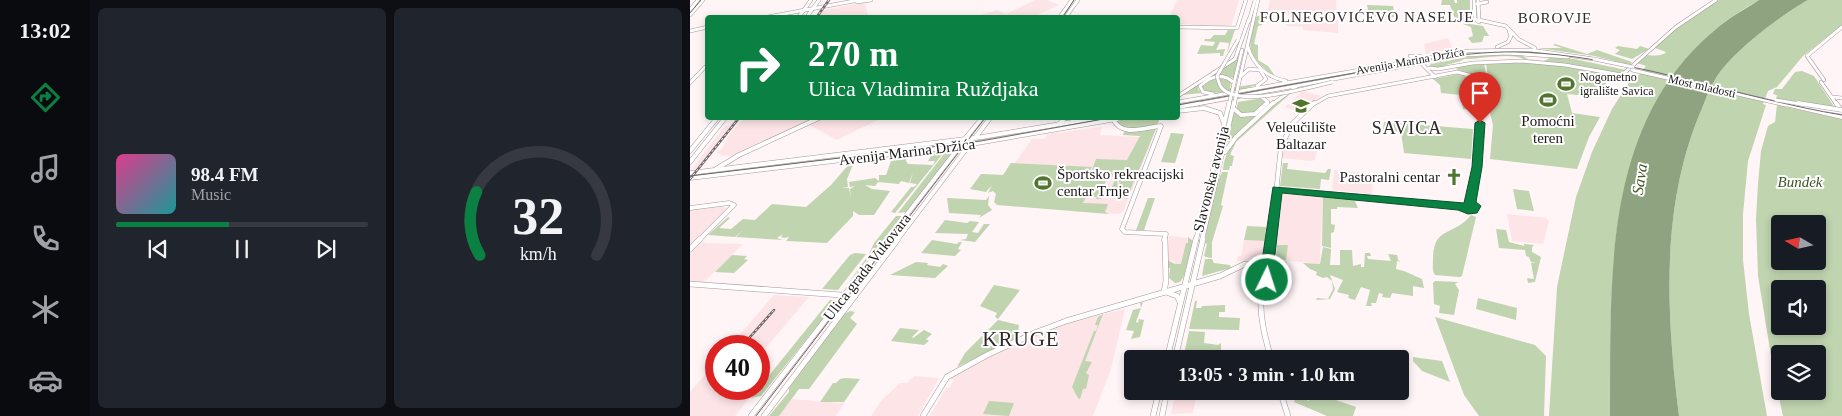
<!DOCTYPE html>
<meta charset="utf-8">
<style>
body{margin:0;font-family:"Times New Roman",serif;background:#20242c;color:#f1f3f6;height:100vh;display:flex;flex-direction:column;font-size:19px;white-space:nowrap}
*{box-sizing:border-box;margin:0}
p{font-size:16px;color:#9ea1a6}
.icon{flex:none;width:28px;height:28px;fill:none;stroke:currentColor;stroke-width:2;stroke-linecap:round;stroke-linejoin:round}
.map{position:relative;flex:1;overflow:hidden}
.side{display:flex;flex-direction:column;gap:8px;padding:8px;background:#0d0f14;width:600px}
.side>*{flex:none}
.guide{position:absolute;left:15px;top:15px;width:475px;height:105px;border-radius:5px;box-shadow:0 2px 8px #0003;background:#0b8043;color:#fff;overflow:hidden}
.needle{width:32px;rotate:279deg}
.tools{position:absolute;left:1081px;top:215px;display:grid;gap:10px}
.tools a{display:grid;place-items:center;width:55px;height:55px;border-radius:5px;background:#171b24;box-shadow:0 2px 8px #0003;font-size:25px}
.speed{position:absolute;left:15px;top:335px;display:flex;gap:10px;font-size:25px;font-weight:700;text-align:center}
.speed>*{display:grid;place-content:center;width:65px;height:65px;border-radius:50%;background:#171b24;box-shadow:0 2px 8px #0003;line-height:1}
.speed .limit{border:8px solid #d22;background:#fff;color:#111}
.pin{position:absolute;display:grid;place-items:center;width:42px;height:42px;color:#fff;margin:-51px -21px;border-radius:50% 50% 50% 0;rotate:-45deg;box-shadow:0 0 5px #0007}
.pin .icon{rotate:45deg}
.me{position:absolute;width:55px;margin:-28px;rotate:4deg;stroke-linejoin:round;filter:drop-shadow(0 0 4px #0008)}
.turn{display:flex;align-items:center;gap:18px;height:105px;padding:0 20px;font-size:22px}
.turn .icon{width:65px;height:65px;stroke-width:2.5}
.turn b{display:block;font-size:35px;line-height:42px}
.side .card{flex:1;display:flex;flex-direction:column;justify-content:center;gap:8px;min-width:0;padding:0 18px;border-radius:8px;background:#20242c}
.side .dial{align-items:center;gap:0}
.dial svg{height:130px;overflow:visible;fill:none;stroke:#363941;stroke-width:7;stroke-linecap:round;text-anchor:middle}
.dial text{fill:#f1f3f6;stroke:none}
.song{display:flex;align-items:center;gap:15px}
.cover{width:60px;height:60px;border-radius:8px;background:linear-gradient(135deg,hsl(330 70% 55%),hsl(180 70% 35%))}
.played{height:5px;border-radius:2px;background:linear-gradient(90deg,#0b8043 45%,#363941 45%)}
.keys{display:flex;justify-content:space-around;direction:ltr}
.side .tiles{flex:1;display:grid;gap:8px;grid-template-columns:repeat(2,1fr)}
.trip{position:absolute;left:434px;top:350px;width:285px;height:50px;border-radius:5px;background:#171b24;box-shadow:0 2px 8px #0003;font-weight:700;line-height:50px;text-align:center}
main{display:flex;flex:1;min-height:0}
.menu{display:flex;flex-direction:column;width:90px;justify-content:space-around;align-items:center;background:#090b0e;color:#9ea1a6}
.menu .icon{width:35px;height:35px}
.menu .on{color:#0b8043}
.menu b{font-size:22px;color:#f1f3f6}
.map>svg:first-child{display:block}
</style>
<main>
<nav class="menu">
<b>13:02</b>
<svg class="icon on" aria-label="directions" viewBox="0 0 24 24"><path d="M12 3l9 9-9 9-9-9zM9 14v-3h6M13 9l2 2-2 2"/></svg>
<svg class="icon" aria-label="music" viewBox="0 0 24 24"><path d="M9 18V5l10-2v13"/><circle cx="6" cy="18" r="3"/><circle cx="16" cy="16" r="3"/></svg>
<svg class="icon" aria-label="phone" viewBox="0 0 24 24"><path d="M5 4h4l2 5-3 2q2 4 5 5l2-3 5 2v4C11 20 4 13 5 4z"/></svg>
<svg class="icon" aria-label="climate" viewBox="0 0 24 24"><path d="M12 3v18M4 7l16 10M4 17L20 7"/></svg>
<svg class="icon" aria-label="car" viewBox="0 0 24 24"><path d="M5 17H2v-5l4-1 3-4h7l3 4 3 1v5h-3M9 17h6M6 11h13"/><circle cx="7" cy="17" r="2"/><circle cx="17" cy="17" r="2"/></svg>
</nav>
<section class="side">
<div class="tiles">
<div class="card">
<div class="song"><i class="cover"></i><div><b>98.4 FM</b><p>Music</p></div></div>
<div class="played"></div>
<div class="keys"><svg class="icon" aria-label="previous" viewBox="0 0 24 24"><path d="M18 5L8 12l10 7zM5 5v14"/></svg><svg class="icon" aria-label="pause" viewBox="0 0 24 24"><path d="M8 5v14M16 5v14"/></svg><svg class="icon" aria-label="next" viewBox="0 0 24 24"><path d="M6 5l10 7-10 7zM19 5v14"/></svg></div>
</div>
<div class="card dial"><svg viewBox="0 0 100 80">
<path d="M14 69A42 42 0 1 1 86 69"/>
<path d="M14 69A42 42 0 0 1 12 30" stroke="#0b8043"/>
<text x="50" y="56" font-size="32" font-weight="700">32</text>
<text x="50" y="72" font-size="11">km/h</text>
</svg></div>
</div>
</section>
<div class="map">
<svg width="1152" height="416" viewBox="0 0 1152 416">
<rect width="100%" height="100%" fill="#fff4f6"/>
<g fill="#fde4e7">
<polygon points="345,0 357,0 369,5 345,16 335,14 343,17 285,17 307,10 316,14"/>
<polygon points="487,0 549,0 541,27 488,24 488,18 479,18"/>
<polygon points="580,0 646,0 647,16 577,14"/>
<polygon points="175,2 178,17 128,18 133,10"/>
<polygon points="598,17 648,19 648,33 613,30 613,27 596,26"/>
<polygon points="758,38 763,50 736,54 734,44"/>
<polygon points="613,91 631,96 610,112 595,107"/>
<polygon points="46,118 50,118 10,168 2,169 35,126 39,126"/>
<polygon points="54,118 125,118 41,157 37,155 33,156 26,152 32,149 41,132"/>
<polygon points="132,118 192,118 147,140 118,124"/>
<polygon points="412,127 410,135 448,137 461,143 433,212 428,214 381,211 402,168 325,163 342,139 355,139 357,134"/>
<polygon points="600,138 628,141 625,160 620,161 592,158 595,140"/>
<polygon points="644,170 683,174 682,194 642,190"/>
<polygon points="590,192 633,195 630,264 582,259"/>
<polygon points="30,207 36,208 36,211 0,245 0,210"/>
<polygon points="817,214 857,218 859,221 853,244 822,241"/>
<polygon points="479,236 499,238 491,264 485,264 484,262 477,260"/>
<polygon points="554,240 576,241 576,243 578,244 577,255 575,260 569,263 547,261 548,256 551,256"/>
<polygon points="15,241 14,243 53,244 12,284 0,281 0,251 8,243"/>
<polygon points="84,295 119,297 69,356 69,346 40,346"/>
<polygon points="435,309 421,369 403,416 240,416 256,388 259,388 264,380 261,378 263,376 311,351 355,331 389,320"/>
<polygon points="26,362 26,389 66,389 45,416 0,416 0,392"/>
<polygon points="224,376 249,378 228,416 181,416 191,401 210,383 217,383"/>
<polygon points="486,391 507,391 503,413 481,414"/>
<polygon points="102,399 149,403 155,402 146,416 89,416"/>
</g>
<g fill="#bfd4af" fill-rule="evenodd">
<polygon points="752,0 764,0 765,3 767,3 767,0 780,0 780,24 793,26 799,36 794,36 792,42 782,43 778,38 783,36 781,27 773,24 774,21 765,19 760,5 751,5"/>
<path d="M1029,0h40c-15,9 -31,18 -44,30 -113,98 -104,249 -105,386h-61l8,-129 19,-90 16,-45 20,-43 22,-34 4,1 8,-10 -9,-3 11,-8c5,1 15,1 18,-3l-11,-4 21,-20z"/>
<path d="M1118,0h34v25l-39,31 -26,31 -9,4 -5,13 3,1 -18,56 -5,53v46l6,54 18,102h-88c-13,-103 -19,-213 24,-310 4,-10 7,-19 13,-28 16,-26 65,-63 92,-78z"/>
<polygon points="677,5 703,6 705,17 679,16"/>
<path d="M570,15h5l-3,10 -4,1 -4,18 4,1v15l10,6 7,10c-7,-3 -11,-8 -16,-13 -15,-15 -7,-27 -3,-46z"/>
<polygon points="538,30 545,30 537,53 539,43 530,42 526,50 535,49 533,56 530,56 530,53 507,54 511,45 523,46 525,42 514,41 515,39 520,39 524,35 535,35"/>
<polygon points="865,44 897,54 907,50 942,62 940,65 905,56 847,48 872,48 863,45"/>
<polygon points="928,46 947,49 950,46 959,49 942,59 925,54 930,50 925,48"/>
<path d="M805,55h26l7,4 16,2 7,-4 23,2 52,11 -4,4 -48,-9 -50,-6c-13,-7 -44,0 -60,0 -4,4 -18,4 -22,9l-13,-2 2,-2 37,-7z"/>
<path d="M549,57l-5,22c-13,-8 -23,0 -35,6l-1,4 4,4 -20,2z"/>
<polygon points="819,62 860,64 921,75 908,97 877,94 882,113 910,117 899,137 887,169 800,159 803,125 797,101 801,101 796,63"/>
<polygon points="794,63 796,73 789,74 790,83 788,86 782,75 766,69 770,66"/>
<polygon points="1112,71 1124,76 1145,108 1086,99 1087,95 1083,94 1085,89 1092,89 1105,72"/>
<polygon points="769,74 773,75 779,79 784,110 773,109 771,95 751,93 750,85 743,79"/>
<path d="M535,77l6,5 -1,6 32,-5c-13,5 -51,17 -61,4l12,-8z"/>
<path d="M596,94h4l-54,48 -6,13 4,1 -2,10h-2l-1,4h-6c2,-33 40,-56 63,-76z"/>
<polygon points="573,98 575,103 566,112 551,114 546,110 548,102"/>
<path d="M1087,105l65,14v297h-59l-9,-42 -16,-98 -2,-57 2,-35 3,-33 7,-25 7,-4zM1090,224h38v37h-38zM1090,289h38v37h-38zM1090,354h38v37h-38z"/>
<polygon points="544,112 555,117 570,113 537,143"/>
<path d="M443,118h27l-3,7c-17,0 -26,10 -42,-3z"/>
<polygon points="694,122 783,129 781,159 714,153 711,132 693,130"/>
<polygon points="466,129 448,172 415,171 447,173 437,199 428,196 430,185 428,176 399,173 427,177 428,189 426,197 418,197 426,177 418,176 411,192 409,190 411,199 406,199 407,197 396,197 393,203 418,204 415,212 419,214 307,205 304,202 306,194 303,191 298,193 302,185 296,192 280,189 291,174 313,175 321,163 402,167 400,171 406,171 402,170 406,159 437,160 450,136 433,135 434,132"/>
<polygon points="481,133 494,134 485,163 471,162"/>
<polygon points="255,151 205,213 201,212 221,187 224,187 227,184 220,183 223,172 219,183 211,181 209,184 188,182 185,186 175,185 182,189 200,191 184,215 169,215 163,211 163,216 137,243 96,241 99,237 94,238 91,237 93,234 87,238 93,240 46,237 53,230 45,237 18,235 38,217 40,218 29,228 41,229 53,219 65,220 82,204 116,207 141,185 161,162 164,162 157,179 158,187 152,188 159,188 161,198 160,189 165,186 160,187 159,182 185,178 189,181 189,175 196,175 202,158 195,158 217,155 216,161 218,164 243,165 245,161 238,161 241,156 232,155 233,153"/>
<polygon points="260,151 261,155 216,212 208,213 254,154"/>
<polygon points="593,163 598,163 597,169 635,173 638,169 641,169 639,180 631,179 630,189 590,186"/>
<path d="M532,172h6l-7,33 2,1 -11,36v16l-6,-1 -2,-1 3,-12 -2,-1c3,-24 7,-51 17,-71z"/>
<polygon points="823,189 839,191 844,211 827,209"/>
<polygon points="299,196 298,205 302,210 289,218 291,215 259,213 257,198 296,200"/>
<polygon points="633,196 664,199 668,208 647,207 647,209 641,209 641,224 645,225 644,232 641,233 641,248 632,246"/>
<polygon points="458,198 465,198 454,230 446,230"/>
<path d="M781,215l5,2 -14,59 -2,1 -25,-2c-3,-4 -2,-9 -2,-15 0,-35 21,-23 38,-45z"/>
<polygon points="206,216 212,216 156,286 178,256 184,243"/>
<polygon points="255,220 277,223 280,221 289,222 282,232 288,233 294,224 300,224 285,242 270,240 276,239 278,234 245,233"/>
<polygon points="557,226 576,227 575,241 554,240"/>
<polygon points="806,229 816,230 819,242 834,246 834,244 844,245 842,247 842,252 851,257 845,282 838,283 837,278 844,279 841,263 846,263 841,262 839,257 836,256 835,250 809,248"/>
<polygon points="498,237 503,241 494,276 490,282 485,283 479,278 480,268 477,268 477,260 485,264 491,264 496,243 498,243"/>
<polygon points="242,240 267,244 269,242 272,242 268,249 271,250 265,256 231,253"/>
<polygon points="587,245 598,245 596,260 586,259 597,262 587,278 581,275 582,259 586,259"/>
<polygon points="633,247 641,249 640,265 650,265 650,250 662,250 663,266 671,264 671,267 674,267 675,253 680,253 681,256 677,256 678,259 701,261 698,254 707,255 708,260 711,262 707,261 706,269 714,271 732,279 734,288 723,286 723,296 702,293 700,298 692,297 693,294 689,293 686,303 681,303 682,306 676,306 680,290 671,287 665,300 658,298 659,295 647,292 653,280 640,275 645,289 640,299 626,300 627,298 638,299 643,289 642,281 637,277 633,278 626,275 627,272 620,269 613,263 630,264"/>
<polygon points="165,253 176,254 151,286 148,290 132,289 160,255"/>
<polygon points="42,255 57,256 54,259 58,260 44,273 25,272"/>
<polygon points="515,259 522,259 524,263 540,265 541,268 512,276"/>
<polygon points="226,262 238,263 237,265 250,267 253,264 258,266 245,278 200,275"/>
<polygon points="745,281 768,282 765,284 769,290 764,315 749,313 750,306 744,304 743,283"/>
<polygon points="304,285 330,290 308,319 305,317 307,313 290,306"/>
<polygon points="788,298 827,308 826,320 786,309"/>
<polygon points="140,300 145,300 144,305 71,396 61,398"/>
<polygon points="505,301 507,301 506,308 511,308 512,306 535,305 535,312 529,312 529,317 550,318 549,330 499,329"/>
<polygon points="453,302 446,322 448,323 449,319 454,320 450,337 441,339 444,331 436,330 443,310 451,308 450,303"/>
<polygon points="160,311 165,312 160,318 167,324 119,389 109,389 89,416 79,416 99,392 99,388 154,314"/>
<polygon points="413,314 395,361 402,362 396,373 399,375 396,389 393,389 390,399 388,398 382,387 404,331 406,331 408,325 405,325 408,317"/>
<polygon points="745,317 845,345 856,356 854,416 789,416 774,395"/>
<polygon points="308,320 329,325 327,338 267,367 275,353"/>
<polygon points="210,328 229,330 222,337 223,338 234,330 242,334 236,339 239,341 234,345 201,341"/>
<polygon points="499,331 515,332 514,343 528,345 531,343 531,359 493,359"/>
<polygon points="723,357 752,361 760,382 732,371 723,361"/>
<polygon points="155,378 170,379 154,402 130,402 143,383 146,383 150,379"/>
<polygon points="623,392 666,407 663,416 637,416 604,402 606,396 619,401"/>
<polygon points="299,401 324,403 319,416 293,414"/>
</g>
<path fill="#90a380" d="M1069,0h49c-27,15 -76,52 -92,78 -6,9 -9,18 -13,28 -43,97 -37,207 -24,310h-69c1,-134 -9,-291 105,-386 13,-12 29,-20 44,-30z"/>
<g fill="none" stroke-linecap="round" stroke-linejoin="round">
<g stroke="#a79799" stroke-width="4">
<g id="secondary-far2">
<polyline points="784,0 785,19 789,22"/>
<polyline points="788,0 789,20 816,26 828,39 845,48"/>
<polyline points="167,2 181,0"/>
<polyline points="787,4 797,2"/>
<polyline points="0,10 8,0"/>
<polyline points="0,15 13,0"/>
<polyline points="72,18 169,0"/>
<polyline points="108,18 121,0"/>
<polyline points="116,18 129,0"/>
<polyline points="345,18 362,18"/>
<polyline points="369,18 382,0"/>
<polyline points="375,18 388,0"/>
<polyline points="559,21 565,0"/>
<polyline points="488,27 547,28 556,0"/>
<polyline points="0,31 18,27"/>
<path d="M558,47c5,18 20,31 38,34"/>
<polyline points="807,47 818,42 821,36 819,31"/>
<polyline points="720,56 730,56"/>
<polyline points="731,63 745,77"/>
<polyline points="739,68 748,69 783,63 831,61 875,65 932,75 986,27 1026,0"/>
<polyline points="942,70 1096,105"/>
<polyline points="551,76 559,69 570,70 576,79 567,86"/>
<polyline points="1134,80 1117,56 1152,27"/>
<polyline points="549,82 568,0"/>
<polyline points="1131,82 1147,105"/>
<polyline points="0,83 15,67"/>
<polyline points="544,83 552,50"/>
<path d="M523,94l-10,-2 -3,-6c11,-10 23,-14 34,-3"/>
<polyline points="488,96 545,59 559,19"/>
<polyline points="570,96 578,102 575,105"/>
<polyline points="1143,97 1152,98"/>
<polyline points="488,102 778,51 841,50 904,59"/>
<polyline points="502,105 775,55 816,53 878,57"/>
<polyline points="581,105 606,87"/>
<polyline points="622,105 638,96 767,72 783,76 788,88 790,105"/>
</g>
</g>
<g stroke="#a79799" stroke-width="5">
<g id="secondary-far1">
<polyline points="1091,103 1152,117"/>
<polyline points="1146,103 1152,111"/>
<polyline points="1109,105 1152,112"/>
<polyline points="488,107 509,103"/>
<polyline points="543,108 551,115 565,114 577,103"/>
<polyline points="488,111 514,108 530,113 533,121"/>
<path d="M423,119c9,19 32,8 48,7l-39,103 3,3 41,2 -2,6"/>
<polyline points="369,124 375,118"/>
<polyline points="285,138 300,118"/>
<polyline points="274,140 292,118"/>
<polyline points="0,151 27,118"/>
<polyline points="535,152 546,137 583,103"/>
<polyline points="0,162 35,118"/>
<polyline points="26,169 49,155 129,118"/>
<polyline points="0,173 292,137 407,118"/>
<polyline points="0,178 270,146 432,118"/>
<polyline points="587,189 773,206"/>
<circle cx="779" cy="207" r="4.5"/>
<polyline points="780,203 789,138 790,103"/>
<polyline points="0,208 39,203 44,205 9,240"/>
<polyline points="197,240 270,146"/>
<polyline points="207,240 280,144"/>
<polyline points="506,240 538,108"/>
<polyline points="512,240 543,107"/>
<polyline points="581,240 591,146 603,123 624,103"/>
</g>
</g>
<g stroke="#a79799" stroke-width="6">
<g id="secondary">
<polyline points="0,249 10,239"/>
<polyline points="575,265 579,254 581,239"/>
<path d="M575,265c3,13 -4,22 -4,35 -1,20 5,40 10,59"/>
<polyline points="0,284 165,296"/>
<polyline points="474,292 476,281 475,239"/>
<polyline points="476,292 487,296 490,302"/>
<polyline points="477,359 506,239"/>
<polyline points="485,359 513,239"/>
<polyline points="590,391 598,416"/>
<polyline points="61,416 198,239"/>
<polyline points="74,416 208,239"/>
<polyline points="233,416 257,377 297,355 347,332 376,321 530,276 555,264 575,265"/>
<polyline points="463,416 469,391"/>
<polyline points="472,416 477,391"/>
</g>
</g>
<use href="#secondary-far2" stroke="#fff" stroke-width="3"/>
<use href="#secondary-far1" stroke="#fff" stroke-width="4"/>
<use href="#secondary" stroke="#fff" stroke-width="5"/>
<g stroke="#6f6768" stroke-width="1">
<polyline points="0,13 11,0"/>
<polyline points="372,18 384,0"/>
<path d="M488,105c61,-11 121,-22 182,-33 59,-11 119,-24 179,-19 103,8 202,45 303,62"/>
<polyline points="0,176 291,141 419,118"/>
<polyline points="66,416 295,118"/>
</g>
<g stroke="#6f6768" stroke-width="2.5">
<g id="rail">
<polyline points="126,18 139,0"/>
<polyline points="0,179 49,118"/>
<polyline points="52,346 84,310"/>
</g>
</g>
<use href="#rail" stroke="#fff" stroke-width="1" stroke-dasharray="2.5" stroke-linecap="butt"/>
<g stroke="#a79799" stroke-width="4" stroke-linecap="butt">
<g id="secondary-bridge-far1">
<path d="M548,40l-21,36c1,3 2,8 4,11 16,22 89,0 111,-5"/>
<polyline points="904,59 943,67"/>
<polyline points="1086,100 1116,105"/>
<polyline points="539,105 544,83"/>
<polyline points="544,105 549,82"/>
</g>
</g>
<g stroke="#a79799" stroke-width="5" stroke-linecap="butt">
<g id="secondary-bridge">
<polyline points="1108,103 1152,110"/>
<polyline points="543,107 544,103"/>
<polyline points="538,108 539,103"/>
</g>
</g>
<use href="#secondary-bridge-far1" stroke="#fff" stroke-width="3"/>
<use href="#secondary-bridge" stroke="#fff" stroke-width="4"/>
</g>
<polygon fill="#0b8043" stroke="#07532c" points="790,120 795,123 792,167 786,202 791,206 787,213 778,214 768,210 592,193 585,254 581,265 585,275 581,283 572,283 569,265 573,254 583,187 774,203 782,167 785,123"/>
<defs>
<g id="stadium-bare" transform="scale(1.35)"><path d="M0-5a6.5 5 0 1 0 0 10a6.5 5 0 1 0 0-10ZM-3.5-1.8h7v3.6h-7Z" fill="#52752d" stroke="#fff" stroke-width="2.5" paint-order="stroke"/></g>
<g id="university-bare" transform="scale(1.35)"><path d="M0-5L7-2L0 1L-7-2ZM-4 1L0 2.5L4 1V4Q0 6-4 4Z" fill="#52752d" stroke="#fff" stroke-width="2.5" paint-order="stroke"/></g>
<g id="church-bare" transform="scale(1.35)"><path d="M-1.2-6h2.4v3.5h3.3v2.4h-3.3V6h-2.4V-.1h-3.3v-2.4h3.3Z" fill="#52752d" stroke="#fff" stroke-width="2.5" paint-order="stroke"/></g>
</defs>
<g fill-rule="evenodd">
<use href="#stadium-bare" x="876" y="84"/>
<use href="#stadium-bare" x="858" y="100"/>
<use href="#university-bare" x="611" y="106"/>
<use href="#church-bare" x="764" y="177"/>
<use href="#stadium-bare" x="353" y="183"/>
</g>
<g text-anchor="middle" stroke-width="4" stroke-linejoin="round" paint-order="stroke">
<g font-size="12" fill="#1e1819" stroke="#fff">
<text transform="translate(720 61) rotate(-10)" y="4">Avenija Marina Držića</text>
<text transform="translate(1012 86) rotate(13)" y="4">Most mladosti</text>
</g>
<g font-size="12" fill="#1e1819" stroke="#fff" text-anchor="start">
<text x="890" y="81">Nogometno<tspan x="890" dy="14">igralište Savica</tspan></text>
</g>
<g font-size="15" letter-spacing="1" fill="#332729" stroke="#fff">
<text x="677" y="22">FOLNEGOVIĆEVO NASELJE</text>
<text x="865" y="23">BOROVJE</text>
</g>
<g font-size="15" fill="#1e1819" stroke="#fff">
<text x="858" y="126">Pomoćni<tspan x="858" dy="17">teren</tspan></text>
<text x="611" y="132">Veleučilište<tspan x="611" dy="17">Baltazar</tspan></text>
<text x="367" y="179" text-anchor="start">Športsko rekreacijski<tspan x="367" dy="17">centar Trnje</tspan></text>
<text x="750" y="182" text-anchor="end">Pastoralni centar</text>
</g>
<g font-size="15" fill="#1e1819" stroke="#fff">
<text transform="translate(217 152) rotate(-7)" y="5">Avenija Marina Držića</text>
<text transform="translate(521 179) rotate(-76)" y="5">Slavonska avenija</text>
<text transform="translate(177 267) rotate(-52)" y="5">Ulica grada Vukovara</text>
</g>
<g font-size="15" font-style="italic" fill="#3c5621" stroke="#fff">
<text x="1110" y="187">Bundek</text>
</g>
<g font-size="16" font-style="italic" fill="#415b26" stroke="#fff">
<text transform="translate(949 179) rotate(-81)" y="6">Sava</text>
</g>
<g font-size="18" letter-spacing="1" fill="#332729" stroke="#fff">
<text x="717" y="134">SAVICA</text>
</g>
<g font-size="21" letter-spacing="1" fill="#332729" stroke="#fff">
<text x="331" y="346">KRUGE</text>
</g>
</g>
</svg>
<div class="tools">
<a><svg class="needle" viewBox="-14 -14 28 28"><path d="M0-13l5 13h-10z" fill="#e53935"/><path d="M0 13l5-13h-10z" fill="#9ea1a6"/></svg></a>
<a><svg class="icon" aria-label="sound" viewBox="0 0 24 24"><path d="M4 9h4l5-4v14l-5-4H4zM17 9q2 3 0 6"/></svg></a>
<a><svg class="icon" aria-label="layers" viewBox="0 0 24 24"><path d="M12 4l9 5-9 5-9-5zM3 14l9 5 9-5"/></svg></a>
</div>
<div class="speed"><div class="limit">40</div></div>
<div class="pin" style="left:790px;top:123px;background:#d93025"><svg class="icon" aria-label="arrive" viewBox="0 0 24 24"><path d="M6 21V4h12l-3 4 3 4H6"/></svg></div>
<svg class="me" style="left:577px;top:280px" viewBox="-20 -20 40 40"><circle r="17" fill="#0b8043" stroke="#fff" stroke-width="3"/><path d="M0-11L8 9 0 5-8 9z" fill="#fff"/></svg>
<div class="trip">13:05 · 3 min · 1.0 km</div>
<div class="guide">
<div class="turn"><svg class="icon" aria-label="right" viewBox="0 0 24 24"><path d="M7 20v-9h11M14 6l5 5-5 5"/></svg><div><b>270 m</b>Ulica Vladimira Ruždjaka</div></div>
</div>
</div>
</main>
